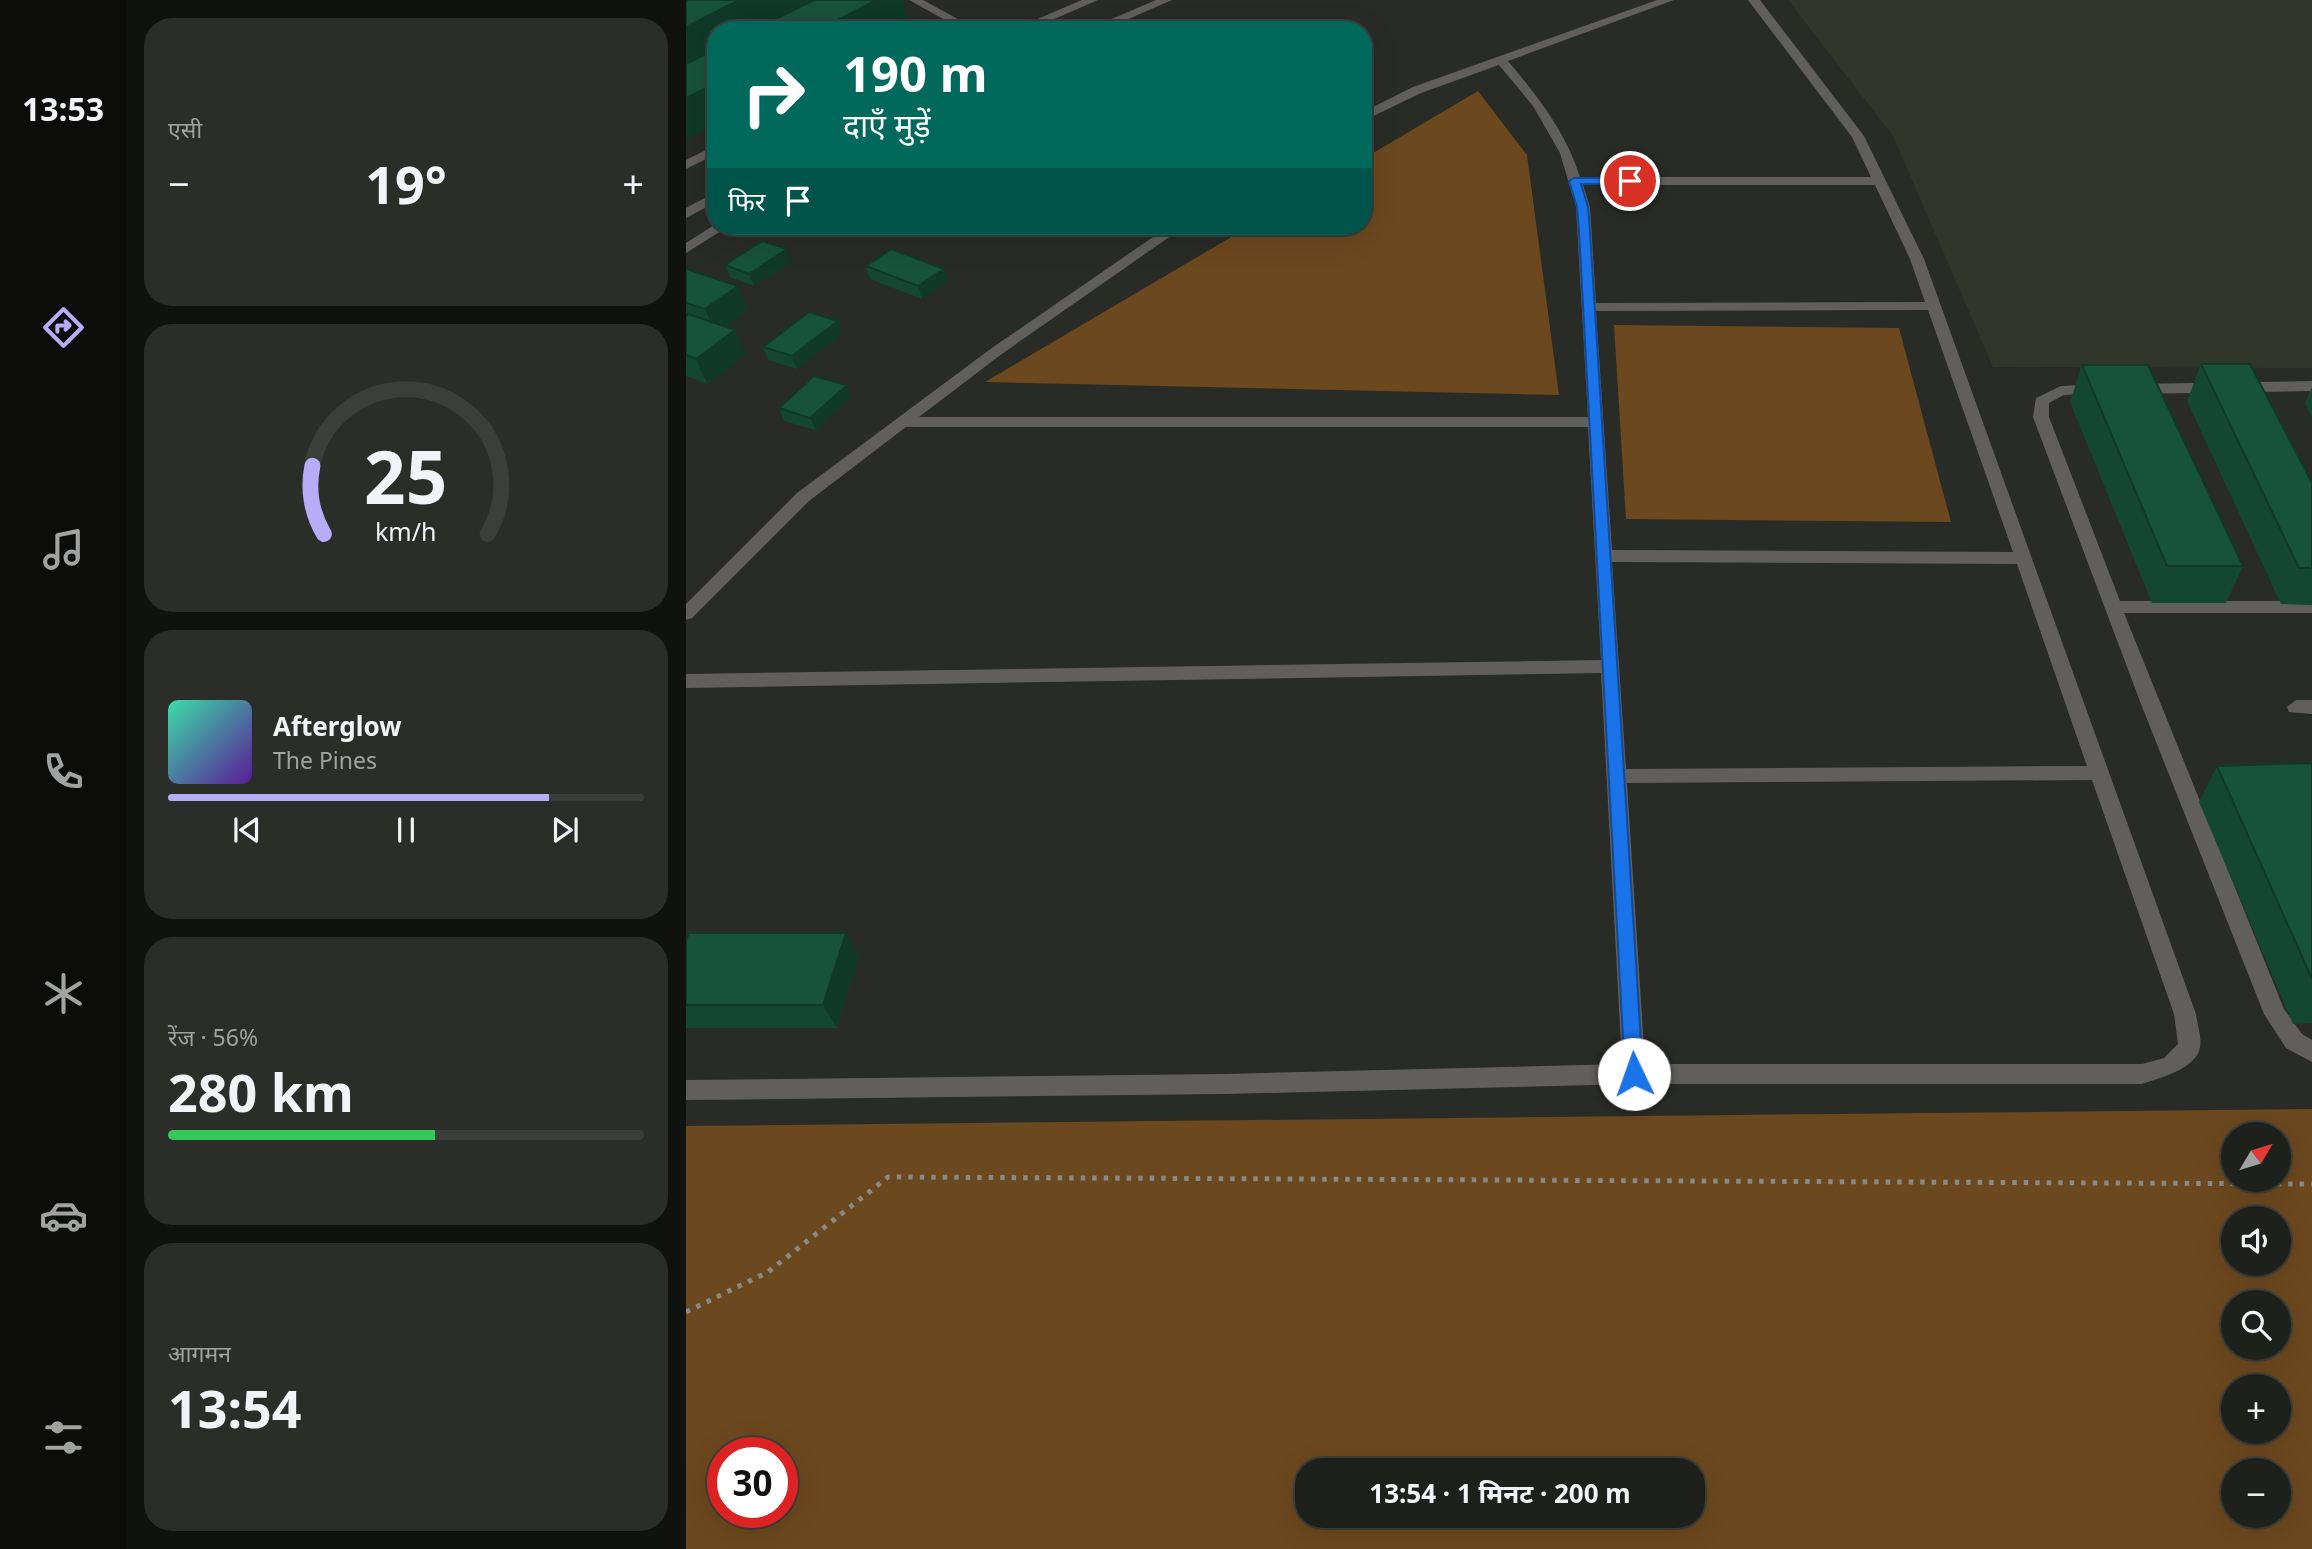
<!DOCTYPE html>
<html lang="hi">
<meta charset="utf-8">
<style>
body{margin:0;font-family:"Noto Sans","Noto Sans Devanagari",sans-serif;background:#2b2d29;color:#f1f3f6;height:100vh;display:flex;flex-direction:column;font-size:26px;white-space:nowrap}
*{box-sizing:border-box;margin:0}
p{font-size:23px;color:#a1a3a3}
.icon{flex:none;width:38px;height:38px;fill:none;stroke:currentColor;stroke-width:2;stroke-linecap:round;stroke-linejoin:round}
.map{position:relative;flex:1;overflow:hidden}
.details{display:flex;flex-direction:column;gap:18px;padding:18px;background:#10120f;width:560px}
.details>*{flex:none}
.hud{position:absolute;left:21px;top:21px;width:665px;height:214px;border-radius:28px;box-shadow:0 7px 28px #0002,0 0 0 2px #3c3e3b;background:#00695c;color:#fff;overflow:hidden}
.needle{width:46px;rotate:52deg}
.buttons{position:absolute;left:1535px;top:1122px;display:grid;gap:14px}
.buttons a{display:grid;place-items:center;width:70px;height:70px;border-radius:50%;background:#1e201c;box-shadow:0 7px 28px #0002,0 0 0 2px #3c3e3b;font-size:35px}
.speed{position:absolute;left:21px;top:1437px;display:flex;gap:14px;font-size:35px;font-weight:700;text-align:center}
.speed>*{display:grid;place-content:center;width:91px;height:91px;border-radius:50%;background:#1e201c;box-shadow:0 7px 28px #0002,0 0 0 2px #3c3e3b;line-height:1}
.speed .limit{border:10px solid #d22;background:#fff;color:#111}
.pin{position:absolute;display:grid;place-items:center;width:60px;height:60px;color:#fff;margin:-30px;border:4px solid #fff;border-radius:50%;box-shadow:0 2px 7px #0007}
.me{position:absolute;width:77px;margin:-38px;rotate:357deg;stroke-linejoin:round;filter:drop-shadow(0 0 5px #0008)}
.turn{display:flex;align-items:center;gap:24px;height:147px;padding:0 21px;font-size:32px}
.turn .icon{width:91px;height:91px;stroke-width:2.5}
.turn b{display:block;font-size:49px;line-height:60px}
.then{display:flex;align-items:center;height:66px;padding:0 21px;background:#0003;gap:14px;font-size:26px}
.big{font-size:52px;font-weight:700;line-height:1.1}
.details .tile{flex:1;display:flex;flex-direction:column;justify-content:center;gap:10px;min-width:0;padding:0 24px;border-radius:28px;background:#2b2d29}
.details .dial{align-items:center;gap:0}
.dial svg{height:182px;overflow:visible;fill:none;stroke:#3c3e3b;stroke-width:7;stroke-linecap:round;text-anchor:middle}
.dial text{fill:#f1f3f6;stroke:none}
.song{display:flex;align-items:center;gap:21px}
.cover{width:84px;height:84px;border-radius:10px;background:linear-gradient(135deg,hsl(160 70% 55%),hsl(270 70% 35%))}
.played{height:7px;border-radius:4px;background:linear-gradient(90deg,#b8abf7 80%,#3c3e3b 80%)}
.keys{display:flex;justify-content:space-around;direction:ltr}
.heat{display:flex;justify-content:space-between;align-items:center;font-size:38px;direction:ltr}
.charge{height:10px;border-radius:5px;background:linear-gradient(90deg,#34c759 56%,#3c3e3b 0)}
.trip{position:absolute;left:609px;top:1458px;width:410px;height:70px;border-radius:28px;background:#1e201c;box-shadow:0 7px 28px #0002,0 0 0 2px #3c3e3b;font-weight:700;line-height:70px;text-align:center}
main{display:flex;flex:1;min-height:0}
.dock{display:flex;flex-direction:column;width:126px;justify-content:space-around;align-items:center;background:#0c0d0b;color:#a1a3a3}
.dock .icon{width:49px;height:49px}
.dock .selected{color:#b8abf7}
.dock b{font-size:32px;color:#f1f3f6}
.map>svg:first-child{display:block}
</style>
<main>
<nav class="dock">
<b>13:53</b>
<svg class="icon selected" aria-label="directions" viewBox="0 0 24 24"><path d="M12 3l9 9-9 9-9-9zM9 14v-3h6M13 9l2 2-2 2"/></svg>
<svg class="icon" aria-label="music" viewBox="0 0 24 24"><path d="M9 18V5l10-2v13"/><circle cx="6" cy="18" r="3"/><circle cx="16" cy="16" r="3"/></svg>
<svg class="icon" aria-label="phone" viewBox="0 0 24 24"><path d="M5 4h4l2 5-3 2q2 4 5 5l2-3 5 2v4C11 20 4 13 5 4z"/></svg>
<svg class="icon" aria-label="climate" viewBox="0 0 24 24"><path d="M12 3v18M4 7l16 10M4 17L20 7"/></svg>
<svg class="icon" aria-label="car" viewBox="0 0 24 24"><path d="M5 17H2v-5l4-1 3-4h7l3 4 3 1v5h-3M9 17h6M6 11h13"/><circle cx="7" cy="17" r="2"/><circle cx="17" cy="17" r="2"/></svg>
<svg class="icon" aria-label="filters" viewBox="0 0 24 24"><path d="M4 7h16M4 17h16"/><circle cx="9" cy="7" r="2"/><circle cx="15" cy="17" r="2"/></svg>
</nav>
<section class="details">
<div class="tile"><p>एसी</p>
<div class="heat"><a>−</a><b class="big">19°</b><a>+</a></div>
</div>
<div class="tile dial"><svg viewBox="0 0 100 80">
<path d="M14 69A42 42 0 1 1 86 69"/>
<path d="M14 69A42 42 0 0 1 9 39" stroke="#b8abf7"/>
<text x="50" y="56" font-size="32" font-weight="700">25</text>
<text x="50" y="72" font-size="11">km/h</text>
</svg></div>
<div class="tile">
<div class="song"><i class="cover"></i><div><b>Afterglow</b><p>The Pines</p></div></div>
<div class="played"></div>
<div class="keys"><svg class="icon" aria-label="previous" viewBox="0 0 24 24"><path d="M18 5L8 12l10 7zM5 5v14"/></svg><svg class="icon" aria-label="pause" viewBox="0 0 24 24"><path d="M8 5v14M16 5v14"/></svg><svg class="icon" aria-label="next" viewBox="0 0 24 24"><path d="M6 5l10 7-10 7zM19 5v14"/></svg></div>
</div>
<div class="tile"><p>रेंज · 56%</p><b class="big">280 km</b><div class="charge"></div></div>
<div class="tile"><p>आगमन</p><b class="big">13:54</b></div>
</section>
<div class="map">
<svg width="1626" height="1549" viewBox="0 0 1626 1549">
<rect width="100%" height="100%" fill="#282b26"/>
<polygon fill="#30362b" points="1102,0 1626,0 1626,368 1307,367 1207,136"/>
<g fill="#6c481e" fill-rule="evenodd">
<polygon points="792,91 841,155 873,395 299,382 564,226 677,226 677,159"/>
<polygon points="928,325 1213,328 1265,522 940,519"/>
<path d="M1626,1109v440h-1626v-423zM1547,1134h45v46h-45zM1547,1218h45v46h-45zM1547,1302h45v46h-45zM1547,1386h45v46h-45zM37,1452h59v60h-59zM621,1470h385v46h-385zM1547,1470h45v46h-45z"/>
</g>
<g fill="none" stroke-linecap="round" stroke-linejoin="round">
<polyline stroke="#878a86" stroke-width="5" stroke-dasharray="4.5 7" stroke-linecap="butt" points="0,1312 82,1272 202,1177 1626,1184"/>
<g fill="#605f5d" fill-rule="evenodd">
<polygon points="223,0 237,0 292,30 277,30"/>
<path d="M971,0h17l-166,61c30,36 58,71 72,116h291l-19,-40 -104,-137h12l104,136 60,123 17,47 255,708c1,10 6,23 4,33 -3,22 -41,31 -58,37h-508l-409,10 -539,6v-20l539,-6 397,-10 -21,-391 -915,15v-14l915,-14 -13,-233h-682l-97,74 -117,117 -6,2v-16l111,-111 192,-143 180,-124h16l-186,130 -80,61h669l-12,-210 -16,-54 -27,-47 -34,-41 -78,28 -58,28v-9l50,-25zM897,185h292l35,74 15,43 -329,1 -6,-96zM1242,310l85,242 -401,-2 -16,-239zM926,562l405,2 70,202 -461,3zM1406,780l82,234 4,30 -14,14 -22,6h-497l-18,-281z"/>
<polygon points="30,145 30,154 0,169 0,160"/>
<polygon points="1626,381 1626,391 1447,394 1439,389 1447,384"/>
<polygon points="1414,384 1422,389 1419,392 1378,395 1363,403 1363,417 1434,601 1626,601 1626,613 1438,613 1598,1009 1616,1034 1626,1040 1626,1062 1600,1048 1578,1014 1455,704 1347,417 1350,398 1375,386"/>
<polygon points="1610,700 1626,700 1626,714 1603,712 1601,707"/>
</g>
<g fill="#605f5d" fill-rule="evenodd">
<polygon points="396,0 412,0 343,30 326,30"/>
<polygon points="470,0 486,0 417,30 400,30"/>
<polygon points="30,192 30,202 0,218 0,208"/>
<polygon points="30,224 43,226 0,253 0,243"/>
</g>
</g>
<g fill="#144733">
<polygon points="105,262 68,286 44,277 39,265"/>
<polygon points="180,266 262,281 236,299 184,279"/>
<polygon points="0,269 62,311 39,327 60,355 21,384 0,376"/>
<polygon points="152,321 156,334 111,369 82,360 77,347"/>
<polygon points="1515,364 1626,483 1626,605 1595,604 1501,401"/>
<polygon points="1396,365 1557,566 1540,603 1466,603 1384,402"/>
<polygon points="1626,387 1626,418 1619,403"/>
<polygon points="165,398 130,430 98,421 93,408"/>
<polygon points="1626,763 1626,1023 1607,1024 1513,802 1531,766"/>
<polygon points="160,933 173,957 151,1028 0,1028 0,940"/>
</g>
<g fill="#103929">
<polygon points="53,0 148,0 91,30 30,30 30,62 0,77 0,27"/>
<polygon points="190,0 217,0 223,21 206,30 133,30"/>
<polygon points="30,83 30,124 0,140 0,98"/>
<polygon points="101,249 105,262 68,286 63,274"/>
<polygon points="258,269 262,281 236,299 232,286"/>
<polygon points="52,286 62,311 30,334 19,309"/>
<polygon points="152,321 156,334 111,369 106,356"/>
<polygon points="49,330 60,355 21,384 10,359"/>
<polygon points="161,385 165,398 130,430 124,418"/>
<polygon points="160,933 173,957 151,1028 137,1005"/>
</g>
<g fill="#17523b" stroke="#103929" stroke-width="2">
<polygon points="0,0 53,0 0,27"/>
<polygon points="128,0 190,0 133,30 68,30"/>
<polygon points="30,49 30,83 0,98 0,64"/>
<polygon points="76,241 101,249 63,274 39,265"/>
<polygon points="205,249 258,269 232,286 180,266"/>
<polygon points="0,269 52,286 19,309 0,303"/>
<polygon points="123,312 152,321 106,356 77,347"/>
<polygon points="2,314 49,330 10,359 0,355 0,316"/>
<polygon points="1515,364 1564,364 1626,483 1626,568 1613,568"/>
<polygon points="1396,365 1462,365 1557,566 1481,566"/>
<polygon points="128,376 161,385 124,418 93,408"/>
<polygon points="1626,763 1626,979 1531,766"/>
<polygon points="3,933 160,933 137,1005 0,1005 0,940"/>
</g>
<polygon fill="#1a73e8" stroke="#114b97" stroke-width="2" points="888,178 944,178 950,181 944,184 895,184 902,207 904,232 957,1074 955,1080 941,1080 939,1074 893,232 891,207 883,181"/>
</svg>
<div class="buttons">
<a><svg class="needle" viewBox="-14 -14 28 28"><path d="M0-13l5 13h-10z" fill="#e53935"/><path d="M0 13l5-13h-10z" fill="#a1a3a3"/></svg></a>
<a><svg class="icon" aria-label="sound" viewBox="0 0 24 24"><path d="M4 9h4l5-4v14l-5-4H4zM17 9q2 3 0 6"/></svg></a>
<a><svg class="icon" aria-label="search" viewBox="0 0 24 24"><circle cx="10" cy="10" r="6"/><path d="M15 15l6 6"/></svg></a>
<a>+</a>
<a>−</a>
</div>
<div class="speed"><div class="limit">30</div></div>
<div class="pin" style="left:944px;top:181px;background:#d93025"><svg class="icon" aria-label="arrive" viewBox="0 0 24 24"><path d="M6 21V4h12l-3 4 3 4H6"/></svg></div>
<svg class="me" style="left:948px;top:1074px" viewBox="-20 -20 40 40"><circle r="19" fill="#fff"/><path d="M0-13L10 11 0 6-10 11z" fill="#1a73e8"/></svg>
<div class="trip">13:54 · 1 मिनट · 200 m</div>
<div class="hud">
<div class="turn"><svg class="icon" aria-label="right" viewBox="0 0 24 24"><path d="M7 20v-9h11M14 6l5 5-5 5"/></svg><div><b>190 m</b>दाएँ मुड़ें</div></div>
<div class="then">फिर<svg class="icon" aria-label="arrive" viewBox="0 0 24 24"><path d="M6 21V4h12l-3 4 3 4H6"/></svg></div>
</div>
</div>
</main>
